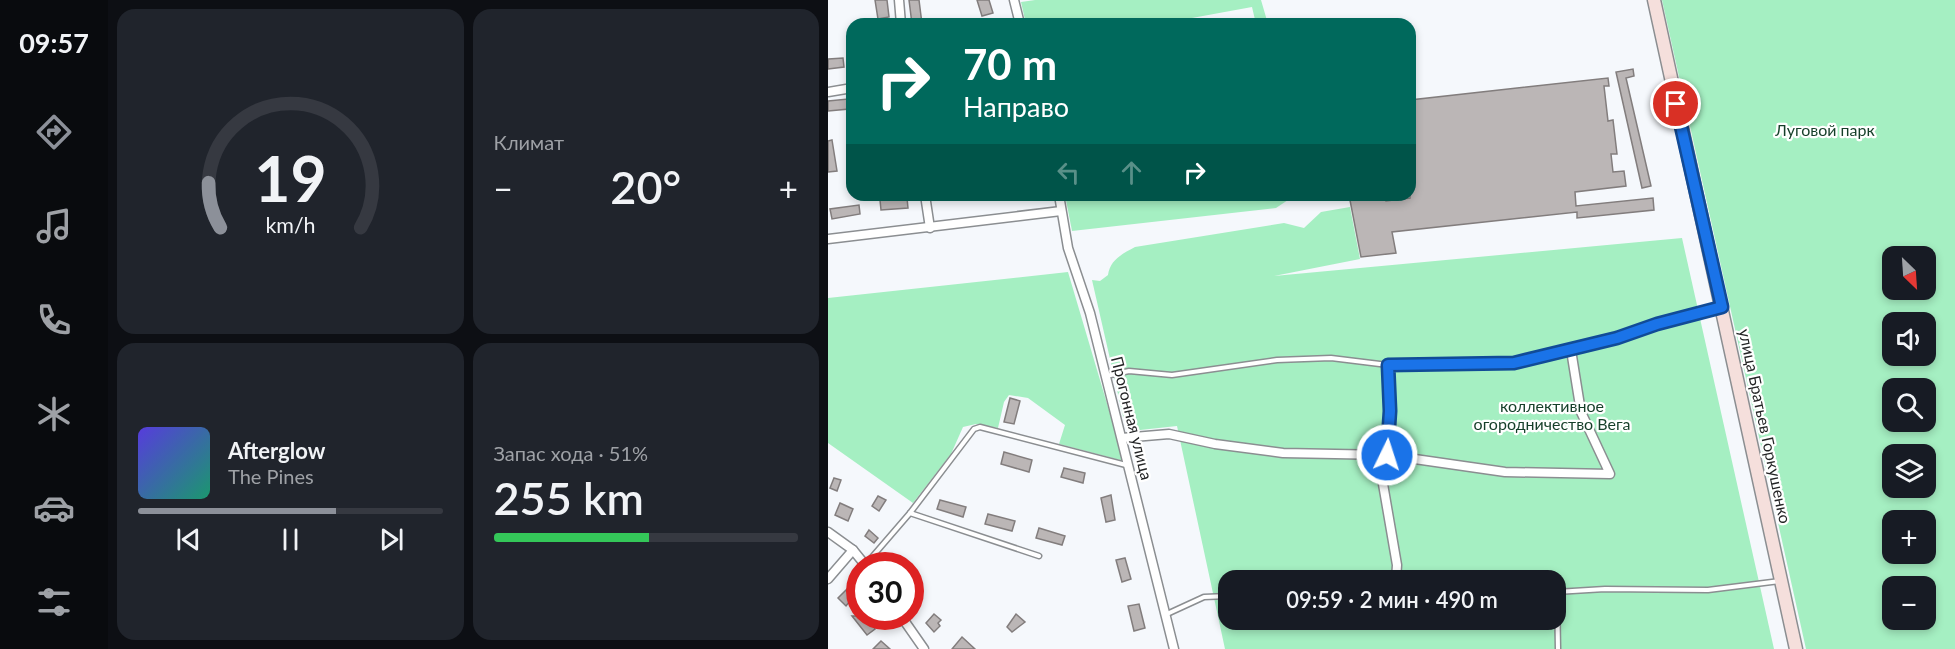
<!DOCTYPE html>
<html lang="ru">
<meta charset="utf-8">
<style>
body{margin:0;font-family:Lato,sans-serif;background:#20242c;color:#f1f3f6;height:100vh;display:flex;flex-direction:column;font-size:22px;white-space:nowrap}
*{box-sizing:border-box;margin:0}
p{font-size:20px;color:#9ea1a6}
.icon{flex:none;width:33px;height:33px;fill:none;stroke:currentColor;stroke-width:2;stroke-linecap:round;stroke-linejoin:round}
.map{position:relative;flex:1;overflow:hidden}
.side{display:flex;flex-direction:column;gap:9px;padding:9px;background:#0d0f14;width:720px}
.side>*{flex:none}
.guide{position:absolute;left:18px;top:18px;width:570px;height:183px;border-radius:18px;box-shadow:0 3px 9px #0003;background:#00695c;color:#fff;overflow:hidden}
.needle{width:39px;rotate:155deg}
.controls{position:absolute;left:1054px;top:246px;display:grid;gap:12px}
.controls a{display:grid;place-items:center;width:54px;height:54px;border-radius:12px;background:#171b24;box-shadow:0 3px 9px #0003;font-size:30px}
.speed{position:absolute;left:18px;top:552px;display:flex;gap:12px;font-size:30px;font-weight:700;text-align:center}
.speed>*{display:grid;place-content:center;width:78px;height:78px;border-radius:50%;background:#171b24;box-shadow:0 3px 9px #0003;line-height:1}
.speed .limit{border:9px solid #d22;background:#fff;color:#111}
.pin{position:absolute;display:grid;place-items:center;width:51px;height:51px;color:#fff;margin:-26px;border:3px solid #fff;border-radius:50%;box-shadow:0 2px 6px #0007}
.me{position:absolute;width:66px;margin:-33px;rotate:4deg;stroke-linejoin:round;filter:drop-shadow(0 0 4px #0008)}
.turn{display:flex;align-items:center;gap:21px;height:126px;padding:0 18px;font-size:27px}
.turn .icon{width:78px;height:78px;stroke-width:2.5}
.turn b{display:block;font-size:42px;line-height:51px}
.lanes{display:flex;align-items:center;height:57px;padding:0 18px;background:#0003;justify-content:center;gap:30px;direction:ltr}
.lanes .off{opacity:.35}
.big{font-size:45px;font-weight:600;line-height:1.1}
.side .widget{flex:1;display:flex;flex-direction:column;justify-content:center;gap:9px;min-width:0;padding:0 21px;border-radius:18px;background:#20242c}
.side .dial{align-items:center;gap:0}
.dial svg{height:156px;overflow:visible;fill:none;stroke:#363941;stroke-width:7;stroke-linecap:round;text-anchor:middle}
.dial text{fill:#f1f3f6;stroke:none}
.song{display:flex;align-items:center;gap:18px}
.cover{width:72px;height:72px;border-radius:9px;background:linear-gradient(135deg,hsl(250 70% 55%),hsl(160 70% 35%))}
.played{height:6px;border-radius:3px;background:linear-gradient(90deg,#8c9099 65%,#363941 65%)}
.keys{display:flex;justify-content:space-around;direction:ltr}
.heat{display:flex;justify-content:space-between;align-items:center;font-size:33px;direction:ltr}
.charge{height:9px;border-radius:4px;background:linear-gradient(90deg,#34c759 51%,#363941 0)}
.side .tiles{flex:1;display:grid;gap:9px;grid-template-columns:repeat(2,1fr)}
.trip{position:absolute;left:390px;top:570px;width:348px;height:60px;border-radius:18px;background:#171b24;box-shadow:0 3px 9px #0003;font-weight:600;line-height:60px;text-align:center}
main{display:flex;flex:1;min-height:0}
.menu{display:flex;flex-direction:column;width:108px;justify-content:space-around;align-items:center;background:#090b0e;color:#9ea1a6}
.menu .icon{width:42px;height:42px}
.menu .active{color:#8c9099}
.menu b{font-size:27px;color:#f1f3f6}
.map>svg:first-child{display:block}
</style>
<main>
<nav class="menu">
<b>09:57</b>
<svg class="icon active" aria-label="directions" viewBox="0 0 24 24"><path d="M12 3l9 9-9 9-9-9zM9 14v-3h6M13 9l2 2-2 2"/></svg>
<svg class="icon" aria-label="music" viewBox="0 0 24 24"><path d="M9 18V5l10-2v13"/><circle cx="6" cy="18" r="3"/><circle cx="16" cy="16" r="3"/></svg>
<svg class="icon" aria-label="phone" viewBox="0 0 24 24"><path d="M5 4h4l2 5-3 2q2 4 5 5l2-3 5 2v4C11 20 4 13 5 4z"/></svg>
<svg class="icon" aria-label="climate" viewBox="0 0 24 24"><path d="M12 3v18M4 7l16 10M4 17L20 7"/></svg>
<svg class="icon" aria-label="car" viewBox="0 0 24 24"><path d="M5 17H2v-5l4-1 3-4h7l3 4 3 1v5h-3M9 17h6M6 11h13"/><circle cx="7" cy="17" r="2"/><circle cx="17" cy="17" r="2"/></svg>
<svg class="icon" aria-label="filters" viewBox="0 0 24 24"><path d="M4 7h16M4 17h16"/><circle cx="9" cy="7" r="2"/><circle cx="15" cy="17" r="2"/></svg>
</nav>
<section class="side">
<div class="tiles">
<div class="widget dial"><svg viewBox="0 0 100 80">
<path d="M14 69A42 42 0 1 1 86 69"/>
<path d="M14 69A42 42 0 0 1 8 46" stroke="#8c9099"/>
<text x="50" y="56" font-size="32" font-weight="700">19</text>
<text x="50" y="72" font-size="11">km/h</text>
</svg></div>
<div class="widget"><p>Климат</p>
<div class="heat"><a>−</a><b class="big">20°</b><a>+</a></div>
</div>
<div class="widget">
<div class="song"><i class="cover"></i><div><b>Afterglow</b><p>The Pines</p></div></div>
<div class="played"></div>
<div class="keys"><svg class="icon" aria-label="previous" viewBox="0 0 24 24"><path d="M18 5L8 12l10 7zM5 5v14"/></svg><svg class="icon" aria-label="pause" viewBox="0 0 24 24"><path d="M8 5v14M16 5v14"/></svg><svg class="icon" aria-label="next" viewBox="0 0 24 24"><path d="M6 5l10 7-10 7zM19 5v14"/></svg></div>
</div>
<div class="widget"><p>Запас хода · 51%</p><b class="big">255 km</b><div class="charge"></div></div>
</div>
</section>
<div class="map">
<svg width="1127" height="649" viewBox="0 0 1127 649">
<rect width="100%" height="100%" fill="#f5f8fc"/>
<g fill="#a5efc2" fill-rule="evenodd">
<polygon points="207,0 433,0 440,24 428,24 424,7 353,20 354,24 198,24 193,2"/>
<path d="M834,0h293v649h-149zM1098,256v34h-33v-34zM1065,322h33v34h-33zM1065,388h33v34h-33zM1098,454v34h-33v-34zM1098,520v34h-33v-34zM1065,586h33v34h-33z"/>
<polygon points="237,195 460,195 460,200 448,208 244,231"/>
<path d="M522,207l10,52 -86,17 408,-38 92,411h-549l-48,-223 -46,5 -8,-15 -31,-136 8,1 8,-6c2,-15 14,-21 27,-28l149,-24 20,5 17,-16zM400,580h328v40h-328z"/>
<polygon points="240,272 296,461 231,444 237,425 200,398 181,395 176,402 170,428 148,424 135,427 123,454 85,503 0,443 0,298"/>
</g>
<g fill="#bbb6b6" stroke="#827d7d" stroke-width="1.5">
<polygon points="47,0 59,0 61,17 50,19"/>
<polygon points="81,0 91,0 94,24 84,24"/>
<polygon points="149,0 161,0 165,13 154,16"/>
<polygon points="15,58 16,67 0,69 0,59"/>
<polygon points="805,69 806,76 798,78 823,186 814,188 788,72"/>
<polygon points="780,78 781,86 776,86 780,121 785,120 789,154 783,154 785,172 796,171 798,186 747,192 748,206 825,198 826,210 749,218 749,212 564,232 568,253 533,257 521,195 557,195 558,201 582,198 582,100"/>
<polygon points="20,99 21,109 0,111 0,101"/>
<polygon points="4,140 9,171 0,172 0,141"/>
<polygon points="79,198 80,208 53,210 52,200"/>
<polygon points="31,205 32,214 4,219 2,209"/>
<polygon points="182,398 192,401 186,424 176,422"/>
<polygon points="176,452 204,460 201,472 173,464"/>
<polygon points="236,468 257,473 255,483 233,477"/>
<polygon points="6,478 13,480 9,491 2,488"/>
<polygon points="283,495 287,520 278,522 273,498"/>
<polygon points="50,496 58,500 51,511 44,506"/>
<polygon points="112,500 138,507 135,517 109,509"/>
<polygon points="12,503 25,509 20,521 7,515"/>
<polygon points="160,514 187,521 184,531 157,524"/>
<polygon points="211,528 237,536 234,545 208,538"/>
<polygon points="41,530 50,538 46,543 37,536"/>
<polygon points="297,558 303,579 294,582 288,560"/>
<polygon points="25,583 31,590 18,606 10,598"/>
<polygon points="82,587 93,601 86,606 82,601"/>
<polygon points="311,604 317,628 306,631 300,606"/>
<polygon points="106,614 113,620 110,623 112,626 106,632 98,623"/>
<polygon points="188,614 197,622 184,632 179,627"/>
<polygon points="24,616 40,616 47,629 39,635"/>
<polygon points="134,637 147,649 124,649"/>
<polygon points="53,641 62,649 45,649"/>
</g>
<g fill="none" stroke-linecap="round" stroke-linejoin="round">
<g stroke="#8b8e91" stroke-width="7">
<g id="lane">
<polyline points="278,376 301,371 344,375 449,360 503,358 560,365 686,363 789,338 890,308"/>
<polyline points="82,513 211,556"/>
<polyline points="38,564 82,513 146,429 152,427 298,465"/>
<polyline points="728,592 777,589 880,590 952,581"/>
<polyline points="729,592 730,649"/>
<polyline points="339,614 376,597 400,596"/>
</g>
</g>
<g stroke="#8b8e91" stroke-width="11">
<g id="street">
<polyline points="71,0 73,24"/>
<polyline points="186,0 192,24"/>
<polyline points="0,92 24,88"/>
<polyline points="97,195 102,228"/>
<polyline points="231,195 240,248 262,313 346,649"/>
<polyline points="0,239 233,211"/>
<polyline points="294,438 341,434 387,444 455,453 559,455 677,472 782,474 753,412 743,350"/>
<polyline points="550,455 569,565 568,580"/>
<polyline points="559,455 562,411 560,365"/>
<polyline points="0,532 25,550 38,566"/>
<polyline points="0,579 25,550"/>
<polyline points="73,616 96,649"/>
</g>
</g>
<g stroke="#8b8e91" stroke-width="15">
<polyline id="secondary" points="826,0 968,649"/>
</g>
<use href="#lane" stroke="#fff" stroke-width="4"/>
<use href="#street" stroke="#fff" stroke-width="8"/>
<use href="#secondary" stroke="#f5dfdc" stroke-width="12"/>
</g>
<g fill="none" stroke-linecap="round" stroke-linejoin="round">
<g stroke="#114b97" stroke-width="15">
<polyline id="route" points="559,455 562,411 560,365 686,363 789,338 829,324 894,307 848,104"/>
</g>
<use href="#route" stroke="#1a73e8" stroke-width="10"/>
</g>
<g text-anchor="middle" stroke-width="4.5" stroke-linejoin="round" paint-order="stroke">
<g font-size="16" fill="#153f29" stroke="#fff">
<text x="997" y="136">Луговой парк</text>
<text x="724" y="412">коллективное<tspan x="724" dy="18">огородничество Вега</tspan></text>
</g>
<g font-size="16" fill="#232425" stroke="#fff">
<text transform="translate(304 418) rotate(76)" y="6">Прогонная улица</text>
<text transform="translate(937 426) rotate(78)" y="6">улица Братьев Горкушенко</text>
</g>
</g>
</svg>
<div class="controls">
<a><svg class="needle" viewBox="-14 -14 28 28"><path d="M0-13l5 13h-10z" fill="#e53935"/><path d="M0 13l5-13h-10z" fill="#9ea1a6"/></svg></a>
<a><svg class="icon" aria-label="sound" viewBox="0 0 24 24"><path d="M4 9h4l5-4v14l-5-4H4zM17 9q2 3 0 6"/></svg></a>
<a><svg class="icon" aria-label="search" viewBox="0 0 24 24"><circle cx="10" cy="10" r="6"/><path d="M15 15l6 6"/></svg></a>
<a><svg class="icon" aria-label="layers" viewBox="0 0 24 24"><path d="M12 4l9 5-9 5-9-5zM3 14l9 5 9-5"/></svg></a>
<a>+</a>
<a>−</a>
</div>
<div class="speed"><div class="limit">30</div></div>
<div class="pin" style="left:848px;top:104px;background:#d93025"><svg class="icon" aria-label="arrive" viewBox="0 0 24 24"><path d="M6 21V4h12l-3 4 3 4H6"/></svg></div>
<svg class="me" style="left:559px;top:455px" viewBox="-20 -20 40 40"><circle r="17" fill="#1a73e8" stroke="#fff" stroke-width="3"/><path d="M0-11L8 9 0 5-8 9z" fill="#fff"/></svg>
<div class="trip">09:59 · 2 мин · 490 m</div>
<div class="guide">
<div class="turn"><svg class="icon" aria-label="right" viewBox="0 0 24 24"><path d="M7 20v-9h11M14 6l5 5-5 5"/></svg><div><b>70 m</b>Направо</div></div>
<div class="lanes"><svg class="icon off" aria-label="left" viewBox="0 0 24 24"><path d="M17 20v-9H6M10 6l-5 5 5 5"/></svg><svg class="icon off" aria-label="ahead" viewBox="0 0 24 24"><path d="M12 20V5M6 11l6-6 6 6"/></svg><svg class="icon" aria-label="right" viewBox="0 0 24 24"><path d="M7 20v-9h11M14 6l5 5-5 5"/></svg></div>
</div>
</div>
</main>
